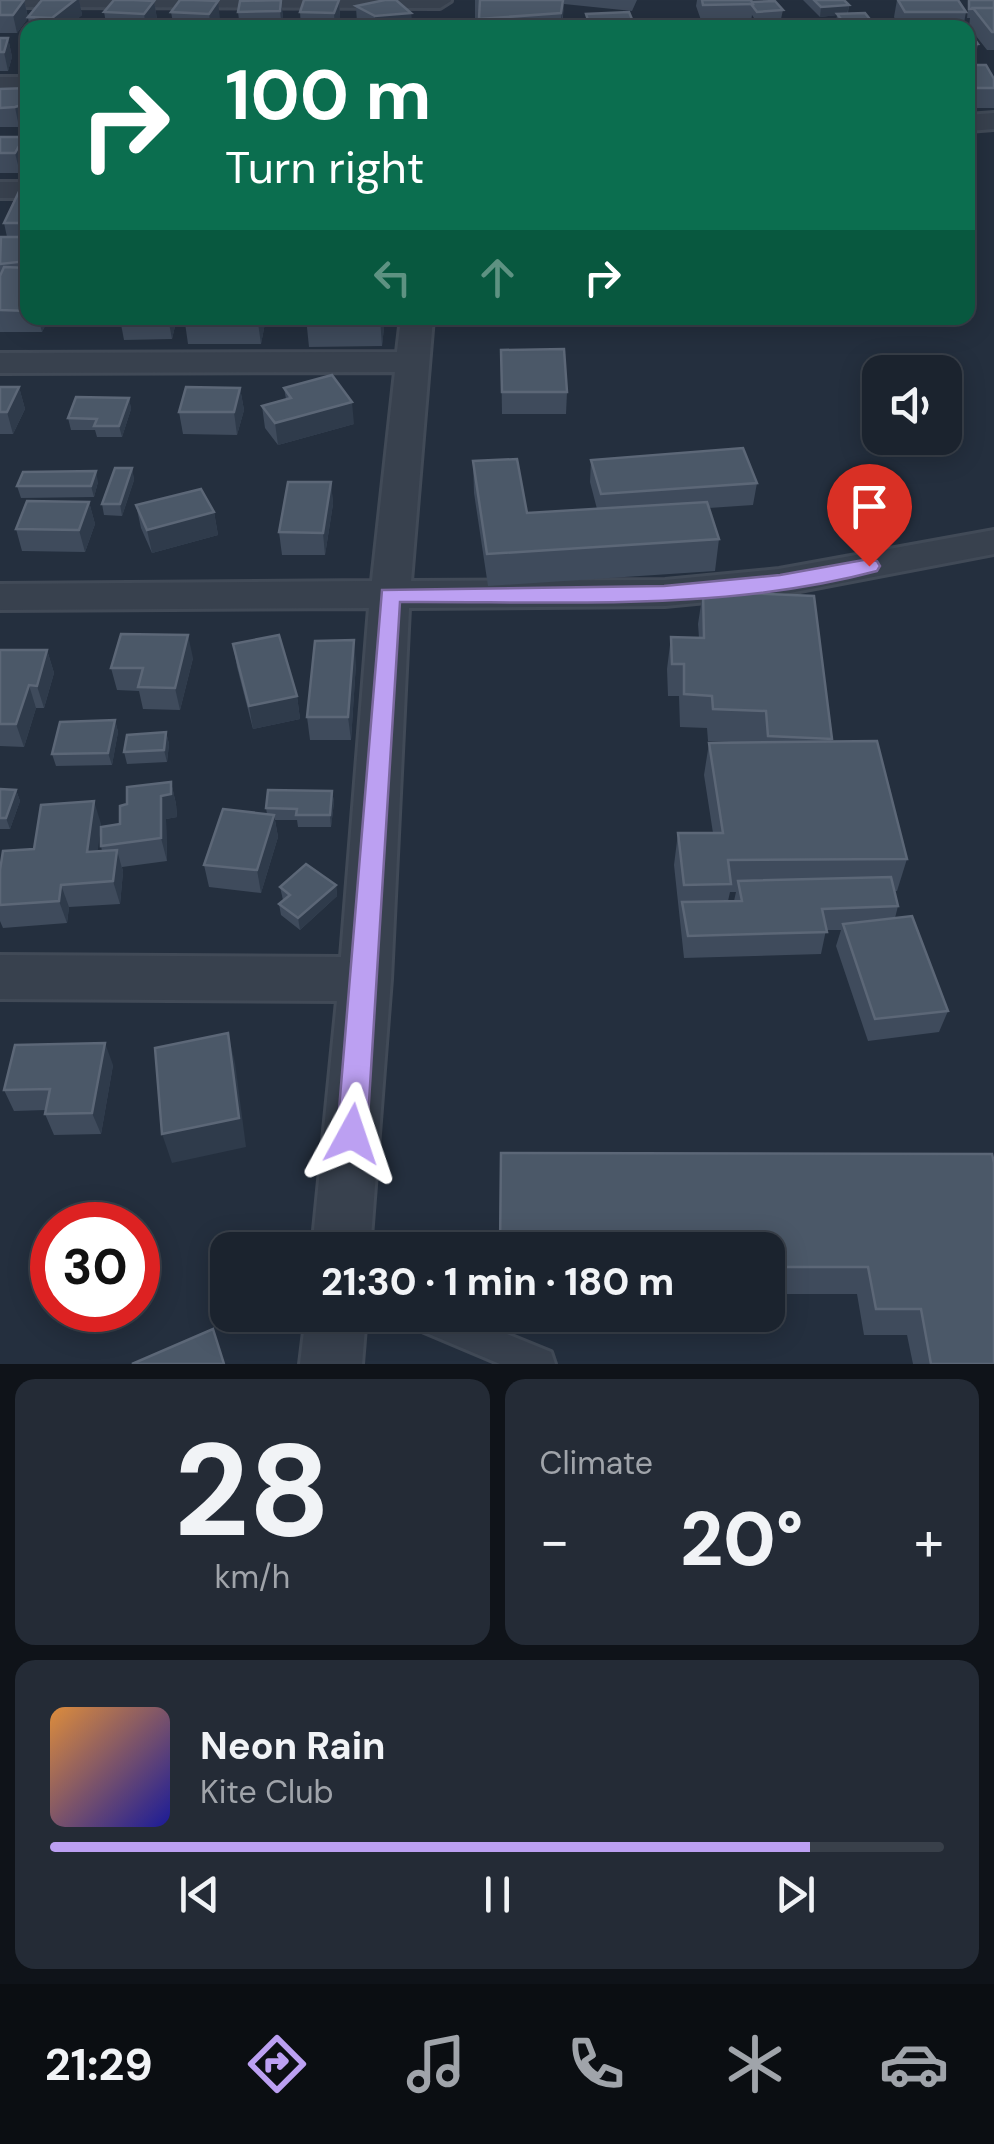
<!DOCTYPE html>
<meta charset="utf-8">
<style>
body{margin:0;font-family:"DM Sans",sans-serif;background:#242b36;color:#f1f3f6;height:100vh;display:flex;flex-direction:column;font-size:38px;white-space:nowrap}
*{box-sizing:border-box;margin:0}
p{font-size:32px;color:#a0a4aa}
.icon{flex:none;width:55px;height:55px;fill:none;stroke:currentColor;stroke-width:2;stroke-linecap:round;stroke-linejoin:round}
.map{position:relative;height:1364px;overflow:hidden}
.panel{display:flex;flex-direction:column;gap:15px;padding:15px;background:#0f1319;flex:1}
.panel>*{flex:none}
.hud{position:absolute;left:20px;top:20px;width:955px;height:305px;border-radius:20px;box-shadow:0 5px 25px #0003,0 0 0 2px #39404a;background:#0b6e4f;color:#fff;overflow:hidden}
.fabs{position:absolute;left:862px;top:355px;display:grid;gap:20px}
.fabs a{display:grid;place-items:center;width:100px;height:100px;border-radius:20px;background:#1b232e;box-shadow:0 5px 25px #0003,0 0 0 2px #39404a;font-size:50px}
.speed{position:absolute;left:30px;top:1202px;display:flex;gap:20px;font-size:50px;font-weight:700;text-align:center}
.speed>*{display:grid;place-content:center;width:130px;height:130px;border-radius:50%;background:#1b232e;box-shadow:0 5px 25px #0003,0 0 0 2px #39404a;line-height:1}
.speed .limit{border:15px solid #d22;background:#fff;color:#111}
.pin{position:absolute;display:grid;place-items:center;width:85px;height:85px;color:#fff;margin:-102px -42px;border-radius:50% 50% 50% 0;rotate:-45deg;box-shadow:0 0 10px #0007}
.pin .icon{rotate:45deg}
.me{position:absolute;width:110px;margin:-55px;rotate:5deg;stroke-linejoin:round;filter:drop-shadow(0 0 8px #0008)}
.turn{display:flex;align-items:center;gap:35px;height:210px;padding:0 40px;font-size:45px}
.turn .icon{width:130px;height:130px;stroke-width:2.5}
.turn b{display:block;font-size:70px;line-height:85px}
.lanes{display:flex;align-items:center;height:95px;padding:0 40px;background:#0003;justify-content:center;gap:50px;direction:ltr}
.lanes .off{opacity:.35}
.big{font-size:75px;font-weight:800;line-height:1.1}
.panel .widget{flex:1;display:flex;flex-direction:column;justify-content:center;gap:15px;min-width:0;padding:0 35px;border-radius:20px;background:#242b36}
.panel .dial{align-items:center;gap:0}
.dial b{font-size:130px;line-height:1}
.song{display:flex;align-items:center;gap:30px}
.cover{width:120px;height:120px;border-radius:15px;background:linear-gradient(135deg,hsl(30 70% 55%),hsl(240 70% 35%))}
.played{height:10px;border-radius:5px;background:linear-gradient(90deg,#bca0f2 85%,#39404a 85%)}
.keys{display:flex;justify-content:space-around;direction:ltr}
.heat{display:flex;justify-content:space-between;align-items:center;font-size:55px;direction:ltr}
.panel .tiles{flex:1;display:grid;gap:15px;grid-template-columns:1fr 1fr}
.widget:last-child{grid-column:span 2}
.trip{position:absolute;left:210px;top:1232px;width:575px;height:100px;border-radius:20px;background:#1b232e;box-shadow:0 5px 25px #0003,0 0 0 2px #39404a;font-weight:800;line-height:100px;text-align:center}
.menu{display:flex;height:160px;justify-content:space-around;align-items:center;background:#0b0e12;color:#a0a4aa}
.menu .icon{width:70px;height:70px}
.menu .on{color:#bca0f2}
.menu b{font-size:45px;color:#f1f3f6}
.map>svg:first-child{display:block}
</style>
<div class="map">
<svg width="994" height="1364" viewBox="0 0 994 1364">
<rect width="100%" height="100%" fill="#242f3e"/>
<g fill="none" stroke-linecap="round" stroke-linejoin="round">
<g stroke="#414a57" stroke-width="6">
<polygon id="service" points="405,1315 460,1315 551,1352 555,1364 500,1364 410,1326"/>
</g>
<g stroke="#414a57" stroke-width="6">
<g id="minor">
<polygon points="0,0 451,0 451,1 440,8 0,7"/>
<rect x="0" y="77" width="28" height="16"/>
<polygon points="994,113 994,129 968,131 968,115"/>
<rect x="0" y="182" width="28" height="16"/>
<polygon points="401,318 433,318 411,581 665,580 779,569 994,530 994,554 779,595 665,606 409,608 391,979 370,1250 312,1250 337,1001 0,999 0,955 341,957 369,608 0,610 0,584 372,581 395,372 0,373 0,353 397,352"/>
<polygon points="306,1315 366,1315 362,1364 300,1364"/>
</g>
</g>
<use href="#service" fill="#38414e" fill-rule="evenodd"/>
<use href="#minor" fill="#38414e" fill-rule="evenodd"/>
</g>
<g fill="#3f4b5c" fill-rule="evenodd">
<polygon points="0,0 24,0 28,17 42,0 79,0 82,15 66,28 30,28 28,18 17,33 0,33"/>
<polygon points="180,0 220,19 214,28 174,28 171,12"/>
<polygon points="281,0 283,18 282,28 240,28 238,12"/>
<polygon points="339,0 340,17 337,28 301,28 300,12"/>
<polygon points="475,0 637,0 632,11 564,4 562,28 479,28 479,18 475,18"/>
<polygon points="697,0 751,0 752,2 783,10 781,19 756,21 752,15 751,22 702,23 696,6"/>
<polygon points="803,0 844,0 849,5 848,13 873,23 872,28 839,28 836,23 837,15 820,17"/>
<polygon points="897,0 966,12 963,28 900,28 894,17"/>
<polygon points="969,0 994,0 994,50 987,50 969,27 970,18 967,18"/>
<polygon points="154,1 157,19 150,28 107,28 104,12"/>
<polygon points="356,6 411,13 412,28 363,28 357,24"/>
<polygon points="586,14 634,24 634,28 587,28"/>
<polygon points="968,31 978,44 976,54 968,54"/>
<polygon points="0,38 8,38 12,57 8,71 0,71"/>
<polygon points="28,38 28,71 25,71 20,52"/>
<polygon points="968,65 994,79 994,108 968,108"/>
<polygon points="28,88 19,127 0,127 0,89"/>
<polygon points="0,137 24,137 28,158 20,173 0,173"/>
<polygon points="28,179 28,318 49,318 42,332 0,332 0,239 7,237 4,223"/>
<polygon points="177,318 172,339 124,340 120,319"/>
<polygon points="186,318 266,318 261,344 188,344 185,323"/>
<polygon points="306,318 385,318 382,346 309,347"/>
<polygon points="501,350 567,392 566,414 502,414"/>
<polygon points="0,387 19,387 25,409 13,434 0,434"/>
<polygon points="240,388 244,410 237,435 183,434 179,412"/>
<polygon points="284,388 354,424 278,445 265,428 262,406 286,399"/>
<polygon points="129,398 131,409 122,437 97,437 95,430 71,430 68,418"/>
<polygon points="591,460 757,483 753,505 709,508 719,539 715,571 488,586 474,493 473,461 527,513 597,509 590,482"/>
<polygon points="132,468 134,480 122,516 104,515 102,504"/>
<polygon points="98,482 94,497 21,498 17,486"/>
<polygon points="331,482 333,504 325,555 282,555 279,532"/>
<polygon points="89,502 95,524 85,552 22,551 16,529"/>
<polygon points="136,505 214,512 218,535 152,553 141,528"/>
<path d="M703,591l129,148 -1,3 76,117 -10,32h-3l4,15 -3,12 53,93 -9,21 -71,9 -32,-95 5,-16h-15l-5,24 -137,4 -10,-93 4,-32h35l-9,-58 5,-32 21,-1 -22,-1 -1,-13 -27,-1 -1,-31h-11l-1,-27 4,-32 28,1 -1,-14zM730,892h6l-2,9h-6z"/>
<polygon points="233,644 297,696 300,719 253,729 237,667"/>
<polygon points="0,650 47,650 54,673 44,708 36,708 24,747 0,746"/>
<polygon points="193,658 180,710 143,709 139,691 117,690 111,668"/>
<polygon points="356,663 351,740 310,740 307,717"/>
<polygon points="115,720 118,732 112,765 56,766 52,754"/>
<polygon points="166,732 169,744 167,762 127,764 124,752"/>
<polygon points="171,782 176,804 177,817 166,819 167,861 122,867 123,872 120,904 69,907 67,923 3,928 0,921 0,870 34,849 101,824 97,851 102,851 101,846 120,824 127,804"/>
<polygon points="0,789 16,790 20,801 10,829 0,829"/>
<polygon points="332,791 334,802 331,827 298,827 297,820 275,820 278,837 261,893 209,887 204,865 267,814 266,808"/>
<polygon points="336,885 337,896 300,930 281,915 279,904 283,900 280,887"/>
<polygon points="113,1065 101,1134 54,1135 45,1114 46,1110 14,1111 4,1090"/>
<polygon points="992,1154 994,1364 913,1364 907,1335 864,1335 857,1294 768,1294 768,1250"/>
</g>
<g fill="#2f3b4b">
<polygon points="24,0 28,18 17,33 13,15"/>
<polygon points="75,0 79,0 82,15 66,28 54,28 52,18"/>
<polygon points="281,0 283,18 282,28 280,11"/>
<polygon points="339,0 340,17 337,28 335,28 334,13"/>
<polygon points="563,0 564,0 564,8 560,28"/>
<polygon points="154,1 157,19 150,28 146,28 144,14"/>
<polygon points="218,1 220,19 214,28 211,28 209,14"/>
<polygon points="849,5 847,14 820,17 821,7"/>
<polygon points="411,13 412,28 375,28 375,16"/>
<polygon points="8,38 12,57 8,71 4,52"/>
<polygon points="28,103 28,124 19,127 15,107"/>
<polygon points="24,137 28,158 20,173 15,153"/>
<polygon points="38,318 49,318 42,332"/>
<polygon points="168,318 177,318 172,339"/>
<polygon points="259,318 266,318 261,344 258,323"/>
<polygon points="380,318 385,318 382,346"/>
<polygon points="19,387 25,409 13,434 7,412"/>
<polygon points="240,388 244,410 237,435 234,412"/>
<polygon points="129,398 131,409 122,437 119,426"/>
<polygon points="352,402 354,424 278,445 275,423"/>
<polygon points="132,468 134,480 122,516 120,504"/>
<polygon points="96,471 98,482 94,497 91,486"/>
<polygon points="331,482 333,504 325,555 323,533"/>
<polygon points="89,502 95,524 85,552 79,530"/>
<polygon points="214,512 218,535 152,553 147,530"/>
<polygon points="188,635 193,658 180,710 175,688"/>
<polygon points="354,640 356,663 351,740 348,717"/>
<polygon points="47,650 54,673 44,708 37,686"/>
<polygon points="29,685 36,708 24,747 16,724"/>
<polygon points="297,696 300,719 253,729 249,706"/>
<polygon points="115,720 118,732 112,765 108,753"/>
<polygon points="166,732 169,744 167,762 164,750"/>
<polygon points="171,782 176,804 177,817 166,819 167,861 161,838 161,796"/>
<polygon points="16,790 20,801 10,829 6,818"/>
<polygon points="332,791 334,802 331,827 330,815"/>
<polygon points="94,801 101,824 95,874 87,852"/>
<polygon points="274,815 278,837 261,893 257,870"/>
<polygon points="117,850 123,872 120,904 113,881"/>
<polygon points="61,885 69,907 67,923 59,901"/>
<polygon points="336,885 337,896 300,930 298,918"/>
<polygon points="228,1033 235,1063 246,1147 172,1163 162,1134"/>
<polygon points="105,1043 113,1065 101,1134 92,1113"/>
</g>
<g fill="#4b5868" stroke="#5c6777" stroke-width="2.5">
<polygon points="0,0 24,0 13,15 0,15"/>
<polygon points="42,0 75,0 52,18 28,17"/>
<polygon points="114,0 133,0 154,1 144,14 104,12"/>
<polygon points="180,0 193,0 218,1 209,14 171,12"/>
<polygon points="281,0 280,11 238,12 240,1"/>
<polygon points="304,0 339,0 334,13 300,12"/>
<polygon points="385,0 396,0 411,13 375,16 356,6"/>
<polygon points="480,0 563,0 561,13 479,19"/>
<polygon points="702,0 751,0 753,4 703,5"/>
<polygon points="814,0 844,0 849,5 821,7"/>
<polygon points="898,0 958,0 966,12 905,12"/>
<polygon points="969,0 994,0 994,8 969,9"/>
<polygon points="775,1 783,10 757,12 751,4 753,4 752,2"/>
<polygon points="973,8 994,8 994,32 992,32"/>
<polygon points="629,12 634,24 590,26 586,14"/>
<polygon points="865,13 873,23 845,24 837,14"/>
<polygon points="792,21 797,28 767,28 763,23"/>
<polygon points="968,31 969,31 978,44 968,45"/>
<polygon points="0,38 8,38 4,52 0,52"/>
<polygon points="28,38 28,52 20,52 24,39"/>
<polygon points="968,65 986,65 994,79 994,88 968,88"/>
<polygon points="28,88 28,103 15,107 0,108 0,89"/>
<polygon points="0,137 24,137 15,153 0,153"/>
<polygon points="25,179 28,179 28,223 4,223"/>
<polygon points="1,237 28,237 28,261 0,264"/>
<polygon points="4,267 28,268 28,311 0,310 0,276"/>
<polygon points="120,318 168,318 120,319"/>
<polygon points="186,318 259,318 258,323 185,323"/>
<polygon points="564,349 567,392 502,392 501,350"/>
<polygon points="332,375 352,402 275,423 262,406 291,398 284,388"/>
<polygon points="0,387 19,387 7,412 0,412"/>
<polygon points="186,387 240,388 234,412 179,412"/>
<polygon points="76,397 129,398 119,426 94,426 97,419 68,418"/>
<polygon points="743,448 757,483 601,494 591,460"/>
<polygon points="517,459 527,513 707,502 719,539 487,554 473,461"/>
<polygon points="115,468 132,468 120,504 102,504"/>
<polygon points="96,471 91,486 17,486 23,472"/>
<polygon points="288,482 331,482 323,533 279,532"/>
<polygon points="201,489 214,512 147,530 136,505"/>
<polygon points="27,501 89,502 79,530 16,529"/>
<polygon points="703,591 814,596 832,739 768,736 766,711 713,709 712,696 684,694 684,664 672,664 671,637 704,638"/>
<polygon points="121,634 188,635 175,688 138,687 143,668 111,668"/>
<polygon points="279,635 297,696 249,706 233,644"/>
<polygon points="354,640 348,717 307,717 315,641"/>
<polygon points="0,650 47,650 37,686 29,685 16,724 0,724"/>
<polygon points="115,720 108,753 52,754 60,722"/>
<polygon points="166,732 164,750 124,752 127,735"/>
<polygon points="877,741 907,859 728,860 731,884 684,885 678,833 723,833 709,743"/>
<polygon points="171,782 171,794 161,796 161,838 101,846 101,827 120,824 120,806 127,804 127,787"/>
<polygon points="0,789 16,790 6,818 0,818"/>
<polygon points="268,790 332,791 330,815 296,815 297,809 266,808"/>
<polygon points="94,801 87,852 117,850 113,881 61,885 59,901 0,905 0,870 3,851 34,849 41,805"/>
<polygon points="223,809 274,815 257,870 204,865"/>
<polygon points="306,864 336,885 298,918 279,904 290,895 280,887"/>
<polygon points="891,877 898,906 822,909 827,932 688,936 682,902 742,901 738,881"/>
<polygon points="912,916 948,1011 875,1019 843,924"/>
<polygon points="228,1033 239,1118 162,1134 155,1048"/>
<polygon points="105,1043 92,1113 45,1114 50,1089 4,1090 15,1045"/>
<polygon points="501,1153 992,1154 994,1163 994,1364 931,1364 921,1309 876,1309 868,1267 768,1267 768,1250 500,1250"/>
<polygon points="213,1329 224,1364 132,1364"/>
</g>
<path fill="#bca0f2" stroke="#7a689d" stroke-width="2.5" d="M869,559l8,2 3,5 -3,5c-154,41 -319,30 -477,31l-33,532 -5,10 -10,4 -11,-4 -4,-10 45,-544 282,-4 116,-11z"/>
</svg>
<div class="fabs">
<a><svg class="icon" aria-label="sound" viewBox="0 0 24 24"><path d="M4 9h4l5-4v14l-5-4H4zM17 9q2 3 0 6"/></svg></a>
</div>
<div class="speed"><div class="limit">30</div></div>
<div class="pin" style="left:869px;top:566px;background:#d93025"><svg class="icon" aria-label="arrive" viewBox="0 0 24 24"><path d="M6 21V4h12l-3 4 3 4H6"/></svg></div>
<svg class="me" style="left:352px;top:1134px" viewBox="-20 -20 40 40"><path d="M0-17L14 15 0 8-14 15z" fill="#bca0f2" stroke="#fff" stroke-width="4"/></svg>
<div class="trip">21:30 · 1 min · 180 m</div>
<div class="hud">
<div class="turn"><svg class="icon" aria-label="right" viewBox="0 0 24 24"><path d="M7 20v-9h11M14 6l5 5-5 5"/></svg><div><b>100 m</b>Turn right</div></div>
<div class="lanes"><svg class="icon off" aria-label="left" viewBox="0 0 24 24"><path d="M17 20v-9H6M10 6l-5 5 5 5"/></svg><svg class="icon off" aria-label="ahead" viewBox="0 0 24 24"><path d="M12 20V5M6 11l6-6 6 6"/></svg><svg class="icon" aria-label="right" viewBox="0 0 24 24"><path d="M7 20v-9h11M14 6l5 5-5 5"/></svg></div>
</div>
</div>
<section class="panel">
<div class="tiles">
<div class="widget dial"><b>28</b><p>km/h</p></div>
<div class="widget"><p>Climate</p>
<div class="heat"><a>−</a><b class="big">20°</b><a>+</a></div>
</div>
<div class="widget">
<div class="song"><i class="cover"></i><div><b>Neon Rain</b><p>Kite Club</p></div></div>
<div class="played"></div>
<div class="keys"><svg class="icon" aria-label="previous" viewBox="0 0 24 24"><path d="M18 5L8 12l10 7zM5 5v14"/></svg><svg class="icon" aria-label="pause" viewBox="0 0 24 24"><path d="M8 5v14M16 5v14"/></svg><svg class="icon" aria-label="next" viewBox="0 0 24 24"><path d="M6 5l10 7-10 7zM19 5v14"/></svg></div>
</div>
</div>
</section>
<nav class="menu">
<b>21:29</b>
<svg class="icon on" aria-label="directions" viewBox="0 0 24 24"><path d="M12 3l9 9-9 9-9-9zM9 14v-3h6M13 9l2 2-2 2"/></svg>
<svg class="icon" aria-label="music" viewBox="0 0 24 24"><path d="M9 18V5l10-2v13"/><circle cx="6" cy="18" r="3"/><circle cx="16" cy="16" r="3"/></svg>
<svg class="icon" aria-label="phone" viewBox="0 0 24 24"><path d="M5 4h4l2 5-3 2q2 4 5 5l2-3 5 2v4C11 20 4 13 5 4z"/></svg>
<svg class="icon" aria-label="climate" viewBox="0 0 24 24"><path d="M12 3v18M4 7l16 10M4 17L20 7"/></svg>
<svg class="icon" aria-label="car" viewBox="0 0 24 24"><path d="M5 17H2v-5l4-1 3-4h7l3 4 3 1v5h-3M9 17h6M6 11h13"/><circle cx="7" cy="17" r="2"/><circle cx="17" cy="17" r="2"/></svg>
</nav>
